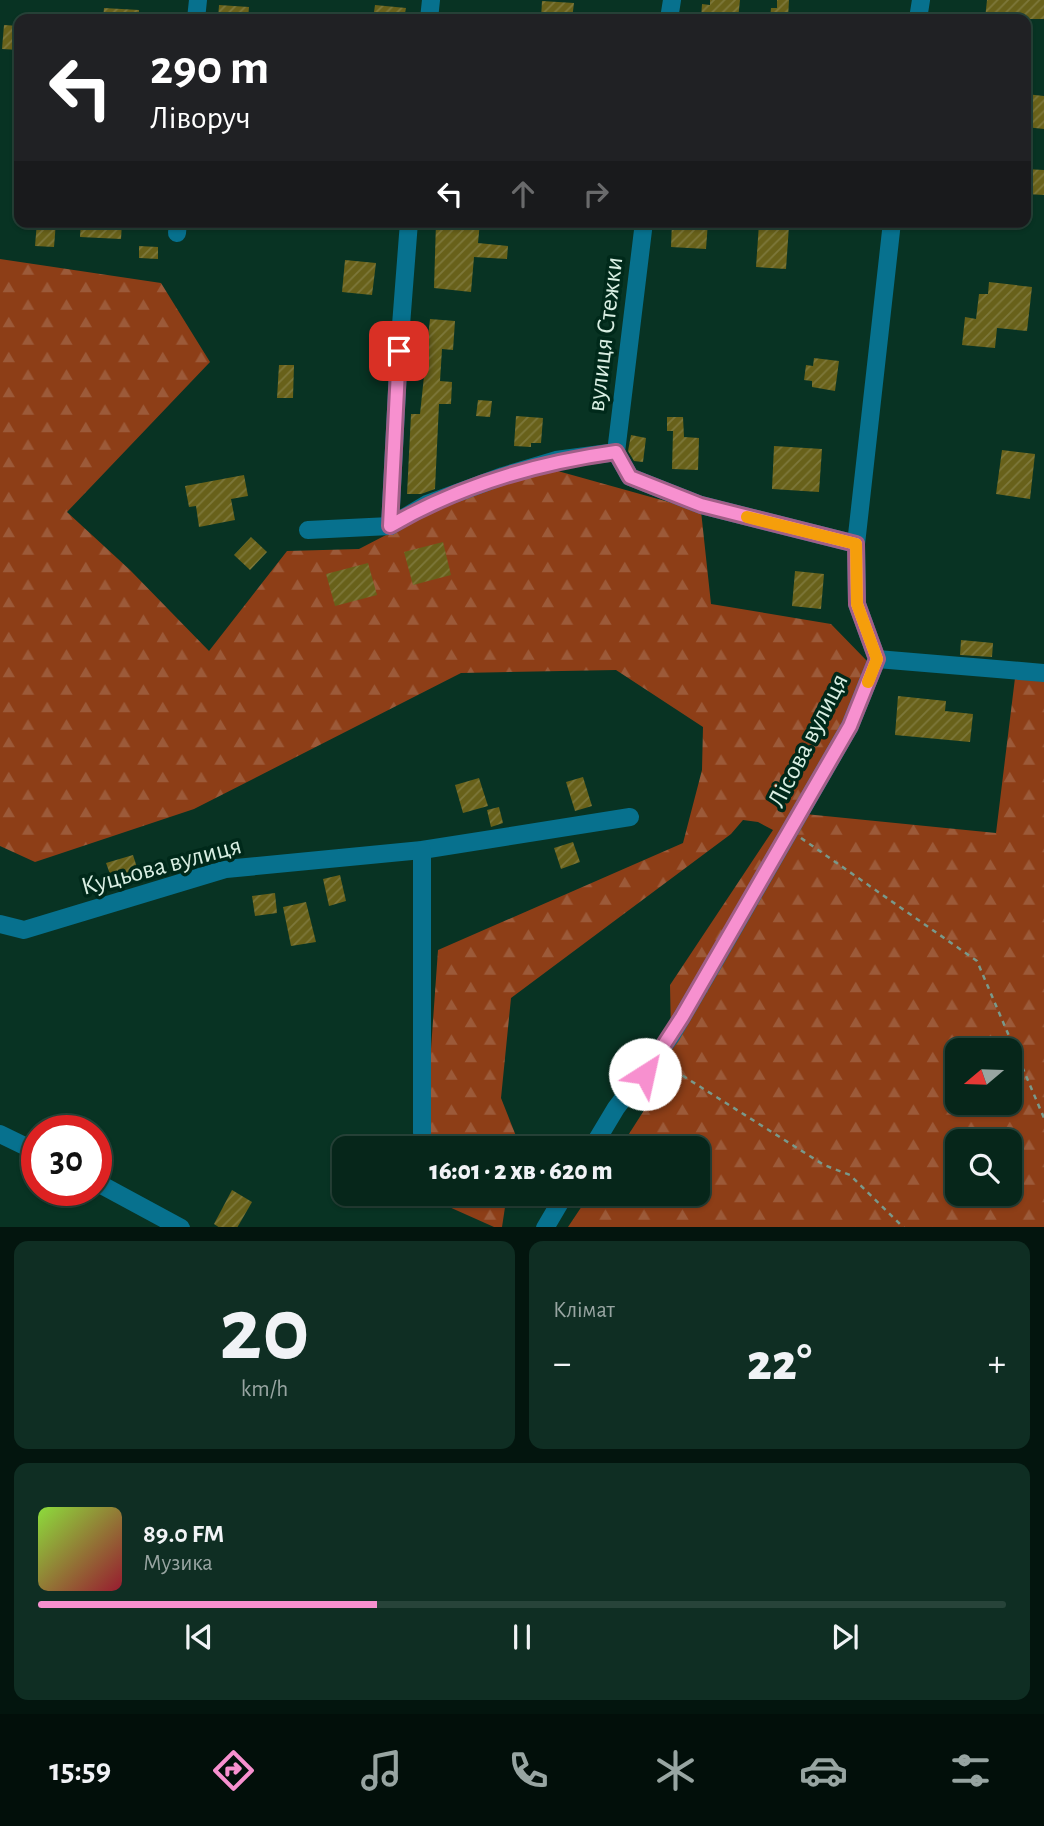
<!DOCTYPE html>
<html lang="uk">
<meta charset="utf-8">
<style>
body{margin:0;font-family:"Alegreya Sans",sans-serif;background:#0f2e23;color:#f1f3f6;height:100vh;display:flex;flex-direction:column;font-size:26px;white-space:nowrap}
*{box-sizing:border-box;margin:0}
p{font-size:23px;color:#98a5a2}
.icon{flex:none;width:38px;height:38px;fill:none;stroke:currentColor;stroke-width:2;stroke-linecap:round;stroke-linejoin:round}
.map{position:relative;height:1227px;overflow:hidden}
.panel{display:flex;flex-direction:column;gap:14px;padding:14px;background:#03150e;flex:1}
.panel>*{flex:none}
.banner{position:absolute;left:14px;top:14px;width:1017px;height:214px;border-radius:14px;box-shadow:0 2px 5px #0004,0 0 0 2px #274339;background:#202124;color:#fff;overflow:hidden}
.needle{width:46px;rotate:251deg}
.controls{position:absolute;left:945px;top:1038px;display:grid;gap:14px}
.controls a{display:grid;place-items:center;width:77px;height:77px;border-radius:14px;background:#06261a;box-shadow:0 2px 5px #0004,0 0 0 2px #274339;font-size:35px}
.speed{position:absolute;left:21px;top:1115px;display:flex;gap:14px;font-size:35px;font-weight:700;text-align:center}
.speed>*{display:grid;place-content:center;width:91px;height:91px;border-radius:50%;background:#06261a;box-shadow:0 2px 5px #0004,0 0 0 2px #274339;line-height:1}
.speed .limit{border:10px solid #d22;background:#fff;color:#111}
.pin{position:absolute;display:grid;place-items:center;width:60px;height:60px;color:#fff;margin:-30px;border-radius:14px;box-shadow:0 4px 10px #0006}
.me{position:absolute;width:77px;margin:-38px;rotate:35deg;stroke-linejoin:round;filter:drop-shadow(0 0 5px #0008)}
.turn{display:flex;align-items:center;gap:24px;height:147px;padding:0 21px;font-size:32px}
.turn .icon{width:91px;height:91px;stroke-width:2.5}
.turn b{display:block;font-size:49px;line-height:60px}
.lanes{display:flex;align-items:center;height:66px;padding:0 21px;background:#0003;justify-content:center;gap:35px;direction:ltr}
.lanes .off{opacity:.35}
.big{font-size:52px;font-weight:800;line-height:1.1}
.panel .tile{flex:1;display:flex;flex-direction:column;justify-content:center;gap:10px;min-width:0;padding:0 24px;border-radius:14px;background:#0f2e23}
.panel .dial{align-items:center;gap:0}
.dial b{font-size:91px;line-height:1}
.song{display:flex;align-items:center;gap:21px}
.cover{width:84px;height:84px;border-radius:10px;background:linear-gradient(135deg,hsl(90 70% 55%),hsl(350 70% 35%))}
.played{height:7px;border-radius:4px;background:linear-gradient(90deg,#f790cf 35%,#274339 35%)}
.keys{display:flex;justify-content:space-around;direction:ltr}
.heat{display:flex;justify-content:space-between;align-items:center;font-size:38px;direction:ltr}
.panel .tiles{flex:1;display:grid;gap:14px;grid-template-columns:1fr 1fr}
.tile:last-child{grid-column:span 2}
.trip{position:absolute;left:332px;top:1136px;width:378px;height:70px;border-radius:14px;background:#06261a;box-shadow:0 2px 5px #0004,0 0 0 2px #274339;font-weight:800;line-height:70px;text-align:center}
.menu{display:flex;height:112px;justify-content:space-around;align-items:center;background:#020f0a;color:#98a5a2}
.menu .icon{width:49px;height:49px}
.menu .active{color:#f790cf}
.menu b{font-size:32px;color:#f1f3f6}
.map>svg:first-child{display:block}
</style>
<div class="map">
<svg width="1044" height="1228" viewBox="0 0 1044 1228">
<defs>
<pattern id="forest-firs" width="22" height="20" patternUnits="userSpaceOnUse" patternTransform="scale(1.75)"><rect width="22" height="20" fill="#8d3e17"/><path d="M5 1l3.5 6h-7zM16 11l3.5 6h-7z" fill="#9c5a39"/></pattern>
<pattern id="building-hatch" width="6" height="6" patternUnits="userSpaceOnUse" patternTransform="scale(1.75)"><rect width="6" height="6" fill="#68611a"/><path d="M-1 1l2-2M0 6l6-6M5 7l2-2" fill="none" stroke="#7d783b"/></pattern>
</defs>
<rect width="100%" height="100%" fill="#083323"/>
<g fill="url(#forest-firs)" fill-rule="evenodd">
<path d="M0,259l161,24 49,79 -143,150 63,58 79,81 78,-100 72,-2 104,-54 84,-27 154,43 10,93 120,20 36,37 -62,153 191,19 19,-155 29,2v547h-476l22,-33h108v-46h-78l37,-58 14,-54 -1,-51 103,-155 -15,-8 -15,-2 -12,14 -220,164 -10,100 15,38 -2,12h-90l14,-198 245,-107 19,-73 1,-43 -87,-57 -155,3 -267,136 -159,53 -35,-16zM957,1050h53v52h-53zM957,1141h53v53h-53z"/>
<polygon points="420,1194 507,1194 502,1227 494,1227"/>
</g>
<g fill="url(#building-hatch)">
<polygon points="710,0 740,0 738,19 701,19 702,4 710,5"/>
<polygon points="777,0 789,0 788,19 770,19 771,8 777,8"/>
<polygon points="987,0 1044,0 1044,19 985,19"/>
<polygon points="542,1 574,3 572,19 541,19"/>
<polygon points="219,5 249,7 248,19 218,19"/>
<polygon points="375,5 406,8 404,19 373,19"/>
<polygon points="104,8 139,10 139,19 103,19"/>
<polygon points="4,25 19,26 19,50 2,49"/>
<polygon points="1026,94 1044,96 1044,129 1026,127"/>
<polygon points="1026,169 1044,170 1044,195 1026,194"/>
<polygon points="37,222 56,222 54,247 35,246"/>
<polygon points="81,222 122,222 121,239 80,237"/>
<polygon points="436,222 480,222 478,243 508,246 507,259 474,257 471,292 434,288"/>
<polygon points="672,222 708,222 706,249 671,247"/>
<polygon points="759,224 789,226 786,269 756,267"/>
<polygon points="139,246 158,247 158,259 139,258"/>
<polygon points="345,260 376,263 372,295 342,292"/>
<polygon points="989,282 1032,287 1027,331 997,328 995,348 962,345 965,317 976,319 979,294 988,294"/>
<polygon points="430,319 455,321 453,350 442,349 440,381 452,382 451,404 439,404 435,489 421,494 407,494 411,414 420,414"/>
<polygon points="814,358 839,361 835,391 812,387 812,381 804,380 806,365 813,366"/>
<polygon points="279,365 294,365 293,398 277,398"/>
<polygon points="478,400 492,401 490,417 476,416"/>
<polygon points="516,416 543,418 541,443 531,443 531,447 514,446"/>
<polygon points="667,417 683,417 684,437 699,438 698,470 672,469 673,431 667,431"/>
<polygon points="631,435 646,438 643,462 634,461 628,451"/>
<polygon points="774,446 822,449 819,492 772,489"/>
<polygon points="1002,450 1035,454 1030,499 996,494"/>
<polygon points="244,475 248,496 231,499 235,520 199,527 196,506 189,507 185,486"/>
<polygon points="251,537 267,552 250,570 234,555"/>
<polygon points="443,542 451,575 413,585 404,552"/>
<polygon points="368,563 377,595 335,606 326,574"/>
<polygon points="795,571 824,574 821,609 792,606"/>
<polygon points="961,640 993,643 992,657 960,655"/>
<polygon points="898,696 946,701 945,711 973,714 970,742 895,735"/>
<polygon points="583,777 592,806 575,811 566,782"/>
<polygon points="479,778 488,806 463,813 455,785"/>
<polygon points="499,807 503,823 491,827 487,810"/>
<polygon points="573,842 580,862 561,869 554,848"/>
<polygon points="133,855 141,880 115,888 106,863"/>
<polygon points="340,875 346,901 329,906 323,879"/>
<polygon points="275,893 277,913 255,916 252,896"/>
<polygon points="306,902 316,942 291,946 283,907"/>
<polygon points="232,1190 252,1202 237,1228 220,1228 214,1224"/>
</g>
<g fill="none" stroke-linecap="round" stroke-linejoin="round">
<g stroke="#79998b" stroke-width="2.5" stroke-dasharray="5 5" stroke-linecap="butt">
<polyline points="801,838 977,961 1044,1118"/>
<polyline points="663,1074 680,1074 824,1165 850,1175 904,1228"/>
</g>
<g stroke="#07718e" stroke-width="18">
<polyline points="196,19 198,0"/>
<polyline points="429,19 431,0"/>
<polyline points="669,19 672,0"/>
<polyline points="918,19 921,0"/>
<polyline points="177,233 178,222"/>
<polyline points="616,452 644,222"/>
<polyline points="390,526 399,351 409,222"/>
<polyline points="308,530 390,526 427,504 503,476 556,460 616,452 630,477 701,505 856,544"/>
<polyline points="877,659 1044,673"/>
<polyline points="0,924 24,930 226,869 422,850 630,817"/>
<polyline points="422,1133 422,850"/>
<polyline points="0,1134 37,1152"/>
<polyline points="592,1148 616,1108 671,1036 716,959 850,726 877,659 857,604 856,544 892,222"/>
<polyline points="96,1182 181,1228"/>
<polyline points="545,1228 565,1194"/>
</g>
</g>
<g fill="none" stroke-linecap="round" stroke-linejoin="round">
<g stroke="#a15e87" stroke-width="18">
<path id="route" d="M399,351l-9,175c70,-41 147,-63 226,-74l14,25 71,28 155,39 1,60 20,55 -27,67 -168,291 -37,57"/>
</g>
<use href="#route" stroke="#f790cf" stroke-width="12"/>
<polyline stroke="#f59e0b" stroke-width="12" points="747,517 856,544 857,604 877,659 868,682"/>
</g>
<g text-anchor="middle" stroke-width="7" stroke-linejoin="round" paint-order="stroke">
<g font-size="26" fill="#d9efe3" stroke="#00291a">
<text transform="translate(604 334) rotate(-83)" y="9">вулиця Стежки</text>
<text transform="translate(807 740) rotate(-63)" y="9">Лісова вулиця</text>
<text transform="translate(161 865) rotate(-15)" y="9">Куцьова вулиця</text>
</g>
</g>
</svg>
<div class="controls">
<a><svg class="needle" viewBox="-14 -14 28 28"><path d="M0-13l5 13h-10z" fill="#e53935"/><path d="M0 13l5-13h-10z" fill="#98a5a2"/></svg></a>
<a><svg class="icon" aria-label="search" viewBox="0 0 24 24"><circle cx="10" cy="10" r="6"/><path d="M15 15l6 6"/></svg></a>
</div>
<div class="speed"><div class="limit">30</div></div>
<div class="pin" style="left:399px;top:351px;background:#d93025"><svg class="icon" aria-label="arrive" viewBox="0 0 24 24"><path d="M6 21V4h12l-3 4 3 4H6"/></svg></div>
<svg class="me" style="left:645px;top:1074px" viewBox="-20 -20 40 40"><circle r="19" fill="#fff"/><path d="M0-13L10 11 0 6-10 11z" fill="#f790cf"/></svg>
<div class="trip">16:01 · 2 хв · 620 m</div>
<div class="banner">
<div class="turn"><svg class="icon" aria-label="left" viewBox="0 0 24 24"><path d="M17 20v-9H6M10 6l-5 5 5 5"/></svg><div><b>290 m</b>Ліворуч</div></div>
<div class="lanes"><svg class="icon" aria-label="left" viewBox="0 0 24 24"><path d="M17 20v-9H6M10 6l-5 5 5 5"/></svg><svg class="icon off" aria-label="ahead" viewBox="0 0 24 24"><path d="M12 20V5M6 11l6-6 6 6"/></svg><svg class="icon off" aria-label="right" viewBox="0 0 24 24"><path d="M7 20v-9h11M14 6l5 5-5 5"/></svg></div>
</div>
</div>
<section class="panel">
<div class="tiles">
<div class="tile dial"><b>20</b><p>km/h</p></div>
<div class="tile"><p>Клімат</p>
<div class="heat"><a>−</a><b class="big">22°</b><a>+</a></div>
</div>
<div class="tile">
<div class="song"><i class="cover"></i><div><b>89.0 FM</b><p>Музика</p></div></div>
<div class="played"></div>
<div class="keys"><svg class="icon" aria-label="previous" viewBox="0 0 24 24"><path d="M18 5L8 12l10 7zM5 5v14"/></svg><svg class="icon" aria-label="pause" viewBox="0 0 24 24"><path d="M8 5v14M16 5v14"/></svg><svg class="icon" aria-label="next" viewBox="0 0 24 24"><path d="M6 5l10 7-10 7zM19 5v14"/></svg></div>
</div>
</div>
</section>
<nav class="menu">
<b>15:59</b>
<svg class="icon active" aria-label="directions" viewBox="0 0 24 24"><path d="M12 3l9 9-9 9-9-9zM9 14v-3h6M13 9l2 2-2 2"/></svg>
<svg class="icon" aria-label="music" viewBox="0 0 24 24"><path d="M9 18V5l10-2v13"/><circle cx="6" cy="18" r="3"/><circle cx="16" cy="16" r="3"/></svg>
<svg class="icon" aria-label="phone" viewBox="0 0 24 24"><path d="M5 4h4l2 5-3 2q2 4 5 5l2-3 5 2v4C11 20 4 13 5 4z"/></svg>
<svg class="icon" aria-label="climate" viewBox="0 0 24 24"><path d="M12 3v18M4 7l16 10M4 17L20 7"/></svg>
<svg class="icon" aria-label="car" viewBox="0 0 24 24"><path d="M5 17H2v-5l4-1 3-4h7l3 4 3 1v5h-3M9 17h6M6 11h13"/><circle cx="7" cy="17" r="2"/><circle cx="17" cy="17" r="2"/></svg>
<svg class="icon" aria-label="filters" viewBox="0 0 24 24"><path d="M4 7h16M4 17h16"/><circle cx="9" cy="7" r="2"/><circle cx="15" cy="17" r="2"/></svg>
</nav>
